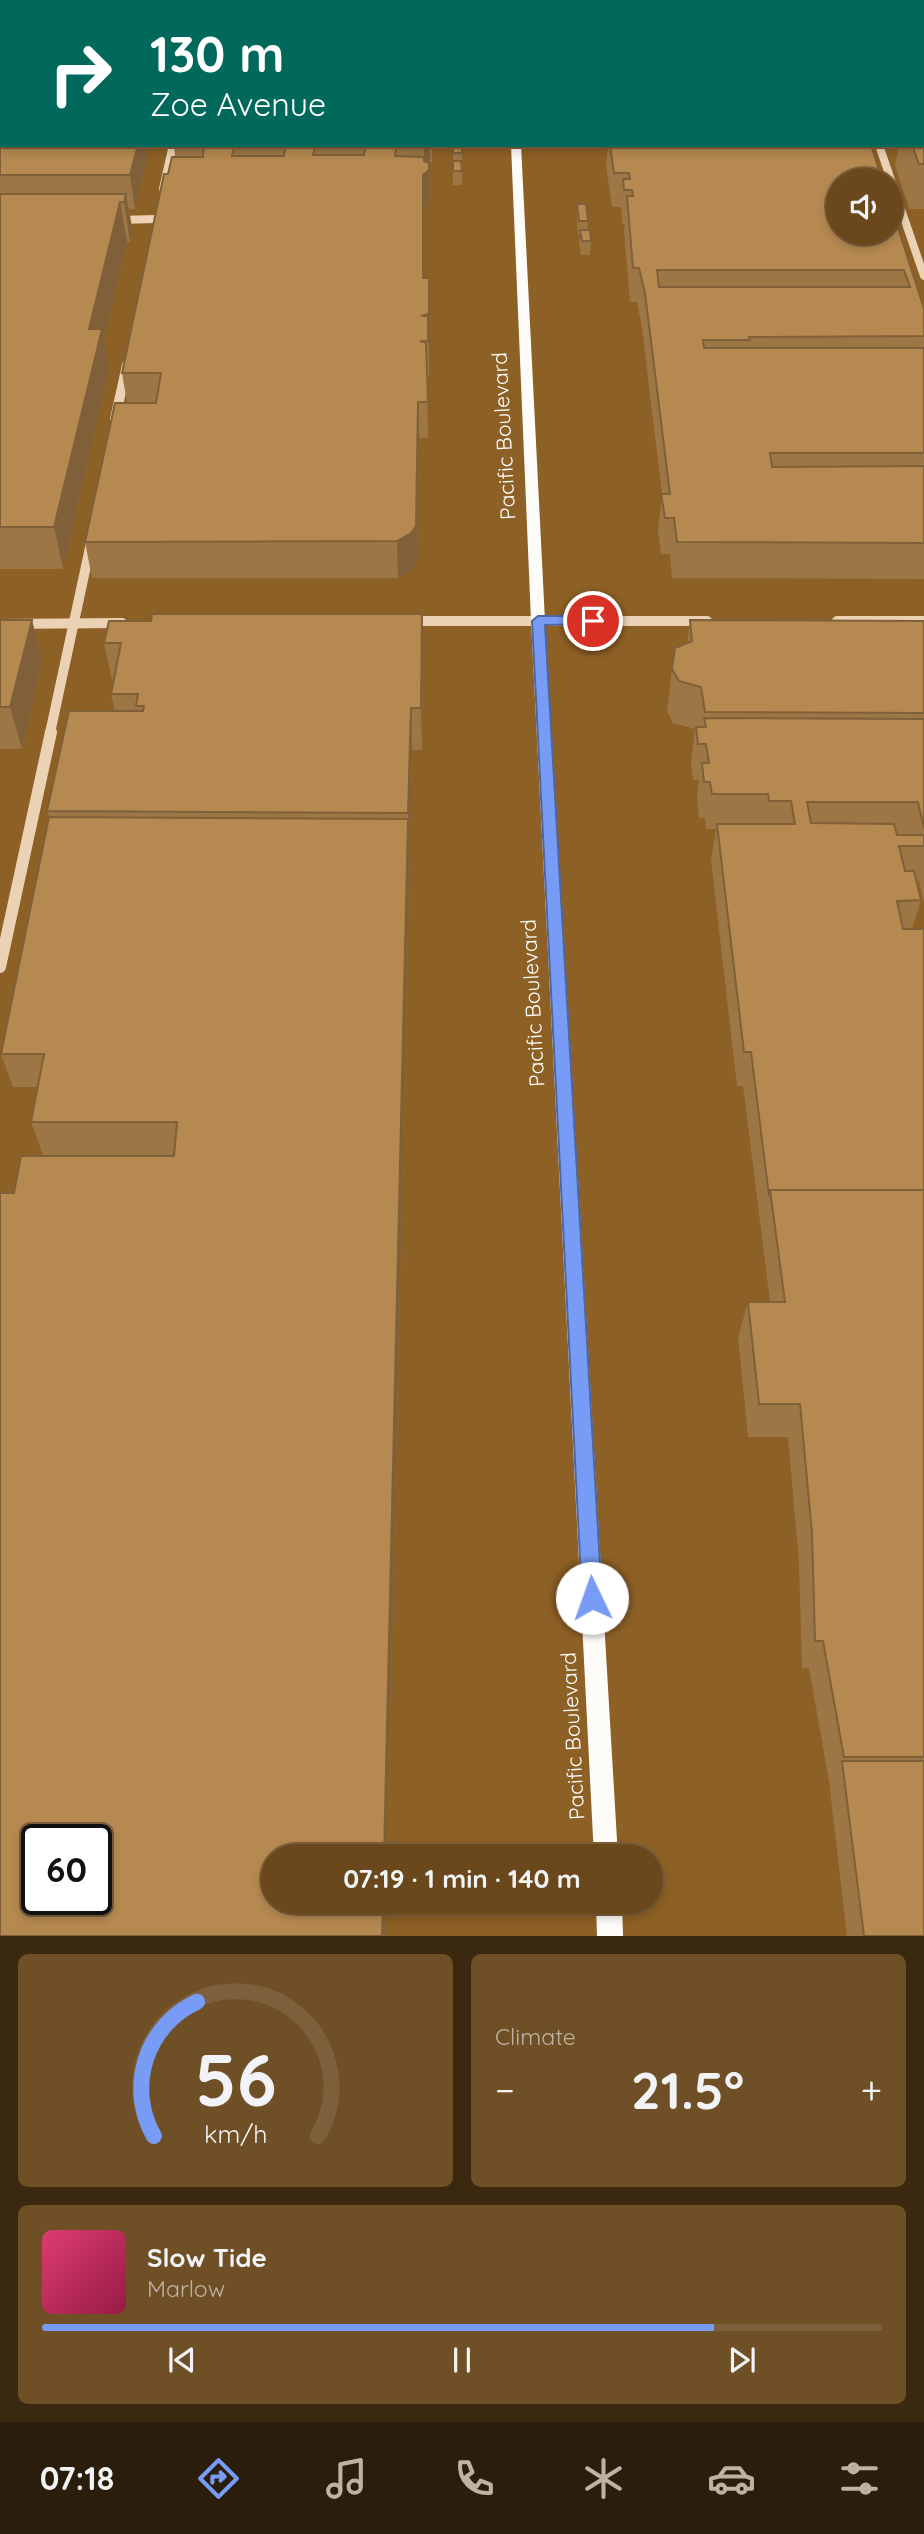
<!DOCTYPE html>
<meta charset="utf-8">
<style>
body{margin:0;font-family:Quicksand,sans-serif;background:#6f4f25;color:#f1f3f6;height:100vh;display:flex;flex-direction:column;font-size:26px;white-space:nowrap}
*{box-sizing:border-box;margin:0}
p{font-size:23px;color:#beb2a3}
.icon{flex:none;width:38px;height:38px;fill:none;stroke:currentColor;stroke-width:2;stroke-linecap:round;stroke-linejoin:round}
.map{position:relative;height:1936px;overflow:hidden}
.panel{display:flex;flex-direction:column;gap:18px;padding:18px;background:#3a280f;flex:1}
.panel>*{flex:none}
.hud{position:absolute;left:0px;top:0px;width:924px;height:147px;box-shadow:0 4px 10px #0003,0 0 0 2px #7d603b;background:#00695c;color:#fff;overflow:hidden}
.buttons{position:absolute;left:826px;top:168px;display:grid;gap:14px}
.buttons a{display:grid;place-items:center;width:77px;height:77px;border-radius:50%;background:#6a481c;box-shadow:0 4px 10px #0003,0 0 0 2px #7d603b;font-size:35px}
.speed{position:absolute;left:21px;top:1824px;display:flex;gap:14px;font-size:35px;font-weight:700;text-align:center}
.speed>*{display:grid;place-content:center;width:91px;height:91px;border-radius:50%;background:#6a481c;box-shadow:0 4px 10px #0003,0 0 0 2px #7d603b;line-height:1}
.speed .limit{border:4px solid #111;border-radius:10px;background:#fff;color:#111}
.pin{position:absolute;display:grid;place-items:center;width:60px;height:60px;color:#fff;margin:-30px;border:4px solid #fff;border-radius:50%;box-shadow:0 2px 7px #0007}
.me{position:absolute;width:77px;margin:-38px;rotate:357deg;stroke-linejoin:round;filter:drop-shadow(0 0 5px #0008)}
.turn{display:flex;align-items:center;gap:24px;height:147px;padding:0 35px;font-size:32px}
.turn .icon{width:91px;height:91px;stroke-width:2.5}
.turn b{display:block;font-size:49px;line-height:60px}
.big{font-size:52px;font-weight:700;line-height:1.1}
.panel .tile{flex:1;display:flex;flex-direction:column;justify-content:center;gap:10px;min-width:0;padding:0 24px;border-radius:10px;background:#6f4f25}
.panel .dial{align-items:center;gap:0}
.dial svg{height:182px;overflow:visible;fill:none;stroke:#7d603b;stroke-width:7;stroke-linecap:round;text-anchor:middle}
.dial text{fill:#f1f3f6;stroke:none}
.song{display:flex;align-items:center;gap:21px}
.cover{width:84px;height:84px;border-radius:10px;background:linear-gradient(135deg,hsl(340 70% 55%),hsl(340 70% 35%))}
.played{height:7px;border-radius:4px;background:linear-gradient(90deg,#789cf5 80%,#7d603b 80%)}
.keys{display:flex;justify-content:space-around;direction:ltr}
.heat{display:flex;justify-content:space-between;align-items:center;font-size:38px;direction:ltr}
.panel .tiles{flex:1;display:grid;gap:18px;grid-template-columns:1fr 1fr}
.tile:last-child{grid-column:span 2}
.trip{position:absolute;left:261px;top:1844px;width:402px;height:70px;border-radius:35px;background:#6a481c;box-shadow:0 4px 10px #0003,0 0 0 2px #7d603b;font-weight:700;line-height:70px;text-align:center}
.tab-bar{display:flex;height:112px;justify-content:space-around;align-items:center;background:#2a1d0b;color:#beb2a3}
.tab-bar .icon{width:49px;height:49px}
.tab-bar .current{color:#789cf5}
.tab-bar b{font-size:32px;color:#f1f3f6}
.map>svg:first-child{display:block}
</style>
<div class="map">
<svg width="924" height="1936" viewBox="0 0 924 1936">
<rect width="100%" height="100%" fill="#8d6025"/>
<g fill="none" stroke-linecap="round" stroke-linejoin="round">
<g stroke="#ebd2b4" stroke-width="8">
<polyline points="879,145 924,276"/>
<polyline points="163,189 173,145"/>
<polyline points="116,220 157,219"/>
</g>
<g stroke="#ebd2b4" stroke-width="10">
<polyline points="115,419 127,365"/>
<polyline points="406,621 707,621"/>
<polyline points="837,621 924,621"/>
<polyline points="0,624 122,623"/>
<polyline points="50,733 91,543"/>
</g>
<polyline stroke="#ebd2b4" stroke-width="12" points="0,967 51,732"/>
<g fill="#fefcf8" fill-rule="evenodd">
<rect x="504" y="0" width="10" height="2"/>
<polygon points="511,145 521,145 545,621 618,1857 594,1857 531,621"/>
<polygon points="596,1902 622,1902 623,1936 597,1936"/>
</g>
</g>
<g fill="#9d7646">
<polygon points="0,0 163,0 164,2 2,2 2,145 147,145 148,155 135,209 129,209 133,234 130,242 127,242 104,340 109,370 63,569 0,569"/>
<polygon points="922,46 924,46 923,114 922,114"/>
<polygon points="924,121 924,209 909,209 895,165 899,145 922,145"/>
<polygon points="174,145 432,145 432,162 430,162 430,175 429,176 429,204 423,209 424,278 430,349 429,349 429,376 427,376 428,438 419,438 417,562 412,570 398,578 92,578 85,542 127,403 122,373 168,174 175,157"/>
<rect x="453" y="145" width="9" height="40"/>
<polygon points="608,145 871,145 891,233 924,309 924,579 672,578 670,554 661,554 658,530 662,494 642,328 637,302 630,302 624,231 625,224 622,224 621,207 612,207 606,165"/>
<polygon points="577,204 588,221 587,230 591,241 590,255 581,255 579,244 580,235 578,235 577,218"/>
<polygon points="0,620 32,620 42,662 22,749 0,749"/>
<polygon points="690,620 924,621 924,903 919,881 916,881 921,900 912,929 924,929 924,1936 847,1936 829,1781 809,1668 802,1668 799,1563 788,1437 748,1437 738,1337 748,1302 770,1302 743,1086 737,1086 711,860 716,829 706,829 705,818 699,818 697,798 699,780 693,780 691,762 695,729 673,723 667,711 672,669 687,644"/>
<polygon points="109,621 423,656 422,750 412,750 387,1857 14,1193 174,1156 174,1155 43,1155 31,1122 38,1087 13,1087 1,1054 49,817 47,811 115,711 111,694 113,684 104,643"/>
</g>
<g fill="#7f6039">
<polygon points="48,0 62,0 62,2 47,2"/>
<polygon points="153,0 163,0 164,2 153,2"/>
<polygon points="138,145 147,145 148,155 135,209 130,175"/>
<polygon points="425,145 430,145 430,175 429,176 429,204 423,209 424,313 423,175 424,174 424,146"/>
<polygon points="126,194 133,234 130,242 124,202"/>
<polygon points="120,202 127,242 104,340 109,370 63,569 54,527 89,329"/>
<polygon points="429,278 430,349 429,349 428,341 422,341"/>
<polygon points="418,402 419,438 417,562 412,570 398,578 397,541"/>
<polygon points="422,614 423,656 422,750 421,708"/>
<polygon points="32,620 42,662 22,749 10,707"/>
<polygon points="411,708 412,750 387,1857 384,1857"/>
<polygon points="383,1902 386,1902 385,1936 382,1936"/>
</g>
<g fill="#b68951" stroke="#7f6039" stroke-width="2" fill-rule="evenodd">
<polygon points="0,0 48,0 47,2 2,2 2,46 0,46"/>
<rect x="204" y="0" width="229" height="2"/>
<rect x="606" y="0" width="224" height="2"/>
<rect x="922" y="46" width="2" height="25"/>
<rect x="0" y="48" width="2" height="48"/>
<polygon points="922,121 924,121 924,164 919,164 912,145 922,145"/>
<polygon points="0,122 2,122 2,145 138,145 130,175 0,175"/>
<path d="M174,145h251l-29,3 -1,8 29,1v4l5,2v7l-6,5v103h6v36l-8,2h7v25h-8l6,2 2,59h-10l-2,124 -5,7 -14,8 -312,1 30,-139h41l5,-30h-39l42,-199h4l4,-17h31l1,-11h-30zM234,148h51l-1,8h-52zM315,148h50l-1,7h-51z"/>
<rect x="453" y="145" width="9" height="8"/>
<path d="M610,145h261l11,35h-44v53h53v-27l33,103v27l-175,1 1,3h-47l1,8h220v105h-154l2,14 152,-1v77l-247,-1 -3,-24h-9l-4,-24h9l-25,-201 -6,-25h-6l-6,-72h6l-1,-6h-8l-1,-11h7l-1,-6h-15zM657,270h247l6,17h-251z"/>
<polygon points="453,161 461,161 462,171 453,171"/>
<polygon points="0,194 126,194 124,202 120,202 89,329 102,329 54,527 0,527"/>
<polygon points="577,204 586,204 588,221 579,221"/>
<polygon points="580,230 590,230 591,241 582,241"/>
<polygon points="152,614 422,614 421,708 411,708 408,813 47,811 69,711 143,711 144,706 136,706 138,694 111,694 121,643 104,643 109,621 151,621"/>
<polygon points="0,620 32,620 10,707 0,707"/>
<polygon points="690,620 924,621 924,713 705,712 701,687 679,681 672,669 675,648 692,641"/>
<polygon points="704,718 924,719 924,828 918,802 807,802 811,823 894,824 897,835 924,835 924,846 899,846 905,871 914,871 921,900 897,901 903,929 924,929 924,1190 770,1190 769,1196 751,1052 744,1052 717,824 795,824 791,801 769,801 768,794 712,794 710,782 704,782 702,763 709,763 706,744 698,744 696,727 706,727"/>
<path d="M49,817l359,2 -24,1038h-111v45h110l-1,34h-382v-743h14l7,-37h153l3,-34h-146l13,-68h-43zM37,1839h59v60h-59z"/>
<polygon points="770,1190 924,1190 924,1757 844,1757 823,1641 815,1641 812,1533 800,1404 759,1404 748,1302 785,1302"/>
<polygon points="842,1761 924,1761 924,1936 864,1936"/>
</g>
<polygon fill="#789cf5" stroke="#4e659f" stroke-width="2" points="593,616 598,618 598,624 545,625 602,1598 599,1605 592,1608 585,1605 582,1598 532,621 538,616"/>
<g text-anchor="middle" stroke-width="6" stroke-linejoin="round" paint-order="stroke">
<g font-size="21" fill="#fff" stroke="#8d6025">
<text transform="translate(504 436) rotate(-93)" y="7">Pacific Boulevard</text>
<text transform="translate(533 1003) rotate(-93)" y="7">Pacific Boulevard</text>
<text transform="translate(573 1736) rotate(-93)" y="7">Pacific Boulevard</text>
</g>
</g>
</svg>
<div class="buttons">
<a><svg class="icon" aria-label="sound" viewBox="0 0 24 24"><path d="M4 9h4l5-4v14l-5-4H4zM17 9q2 3 0 6"/></svg></a>
</div>
<div class="speed"><div class="limit">60</div></div>
<div class="pin" style="left:593px;top:621px;background:#d93025"><svg class="icon" aria-label="arrive" viewBox="0 0 24 24"><path d="M6 21V4h12l-3 4 3 4H6"/></svg></div>
<svg class="me" style="left:592px;top:1598px" viewBox="-20 -20 40 40"><circle r="19" fill="#fff"/><path d="M0-13L10 11 0 6-10 11z" fill="#789cf5"/></svg>
<div class="trip">07:19 · 1 min · 140 m</div>
<div class="hud">
<div class="turn"><svg class="icon" aria-label="right" viewBox="0 0 24 24"><path d="M7 20v-9h11M14 6l5 5-5 5"/></svg><div><b>130 m</b>Zoe Avenue</div></div>
</div>
</div>
<section class="panel">
<div class="tiles">
<div class="tile dial"><svg viewBox="0 0 100 80">
<path d="M14 69A42 42 0 1 1 86 69"/>
<path d="M14 69A42 42 0 0 1 33 10" stroke="#789cf5"/>
<text x="50" y="56" font-size="32" font-weight="700">56</text>
<text x="50" y="72" font-size="11">km/h</text>
</svg></div>
<div class="tile"><p>Climate</p>
<div class="heat"><a>−</a><b class="big">21.5°</b><a>+</a></div>
</div>
<div class="tile">
<div class="song"><i class="cover"></i><div><b>Slow Tide</b><p>Marlow</p></div></div>
<div class="played"></div>
<div class="keys"><svg class="icon" aria-label="previous" viewBox="0 0 24 24"><path d="M18 5L8 12l10 7zM5 5v14"/></svg><svg class="icon" aria-label="pause" viewBox="0 0 24 24"><path d="M8 5v14M16 5v14"/></svg><svg class="icon" aria-label="next" viewBox="0 0 24 24"><path d="M6 5l10 7-10 7zM19 5v14"/></svg></div>
</div>
</div>
</section>
<nav class="tab-bar">
<b>07:18</b>
<svg class="icon current" aria-label="directions" viewBox="0 0 24 24"><path d="M12 3l9 9-9 9-9-9zM9 14v-3h6M13 9l2 2-2 2"/></svg>
<svg class="icon" aria-label="music" viewBox="0 0 24 24"><path d="M9 18V5l10-2v13"/><circle cx="6" cy="18" r="3"/><circle cx="16" cy="16" r="3"/></svg>
<svg class="icon" aria-label="phone" viewBox="0 0 24 24"><path d="M5 4h4l2 5-3 2q2 4 5 5l2-3 5 2v4C11 20 4 13 5 4z"/></svg>
<svg class="icon" aria-label="climate" viewBox="0 0 24 24"><path d="M12 3v18M4 7l16 10M4 17L20 7"/></svg>
<svg class="icon" aria-label="car" viewBox="0 0 24 24"><path d="M5 17H2v-5l4-1 3-4h7l3 4 3 1v5h-3M9 17h6M6 11h13"/><circle cx="7" cy="17" r="2"/><circle cx="17" cy="17" r="2"/></svg>
<svg class="icon" aria-label="filters" viewBox="0 0 24 24"><path d="M4 7h16M4 17h16"/><circle cx="9" cy="7" r="2"/><circle cx="15" cy="17" r="2"/></svg>
</nav>
